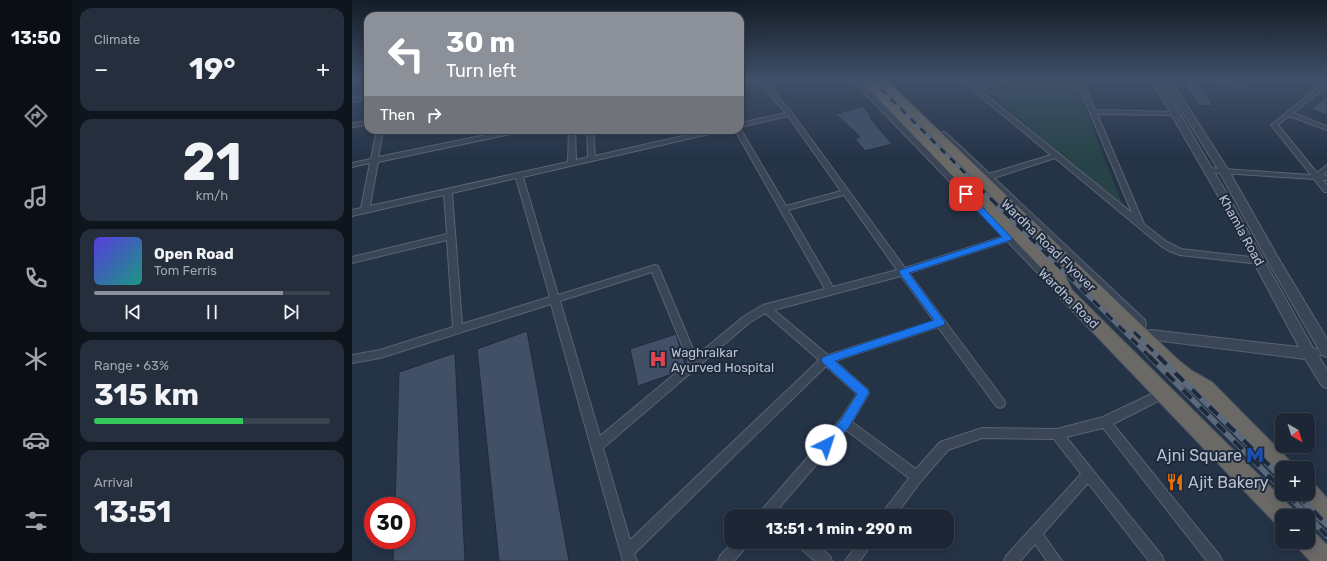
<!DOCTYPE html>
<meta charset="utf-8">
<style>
body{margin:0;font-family:Rubik,sans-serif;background:#252e3d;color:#f1f3f6;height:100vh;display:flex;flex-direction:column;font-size:15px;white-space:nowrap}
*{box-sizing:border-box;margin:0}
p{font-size:13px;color:#a0a5ad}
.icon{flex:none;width:22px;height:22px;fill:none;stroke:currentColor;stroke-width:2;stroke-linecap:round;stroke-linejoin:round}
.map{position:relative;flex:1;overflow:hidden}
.side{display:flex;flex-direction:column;gap:8px;padding:8px;background:#0f151d;width:280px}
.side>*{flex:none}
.guide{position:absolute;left:12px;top:12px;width:380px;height:122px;border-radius:12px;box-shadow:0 2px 10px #0003,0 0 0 1px #3a4350;background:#8c9099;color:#fff;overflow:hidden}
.needle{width:26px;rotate:141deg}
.fabs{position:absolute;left:923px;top:413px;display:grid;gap:8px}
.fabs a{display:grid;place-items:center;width:40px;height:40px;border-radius:8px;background:#1c2635;box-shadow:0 2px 10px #0003,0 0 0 1px #3a4350;font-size:20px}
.speed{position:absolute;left:12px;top:497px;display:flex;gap:8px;font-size:20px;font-weight:700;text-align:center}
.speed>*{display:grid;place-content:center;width:52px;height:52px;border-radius:50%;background:#1c2635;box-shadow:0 2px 10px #0003,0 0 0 1px #3a4350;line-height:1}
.speed .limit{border:6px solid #d22;background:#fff;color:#111}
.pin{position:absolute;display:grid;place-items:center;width:34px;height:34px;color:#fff;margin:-17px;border-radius:8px;box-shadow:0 2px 6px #0006}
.me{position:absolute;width:44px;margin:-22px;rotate:41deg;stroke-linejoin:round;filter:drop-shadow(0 0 3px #0008)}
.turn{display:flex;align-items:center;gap:14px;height:84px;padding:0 16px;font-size:18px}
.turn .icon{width:52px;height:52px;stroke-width:2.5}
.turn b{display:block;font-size:28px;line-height:34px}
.then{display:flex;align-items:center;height:38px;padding:0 16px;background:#0003;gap:8px;font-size:15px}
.big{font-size:30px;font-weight:700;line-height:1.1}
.side .widget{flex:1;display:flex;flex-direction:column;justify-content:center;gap:6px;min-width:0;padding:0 14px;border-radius:12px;background:#252e3d}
.side .dial{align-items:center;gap:0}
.dial b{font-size:52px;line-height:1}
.song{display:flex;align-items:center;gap:12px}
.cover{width:48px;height:48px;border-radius:6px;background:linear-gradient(135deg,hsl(250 70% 55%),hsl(170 70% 35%))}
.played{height:4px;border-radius:2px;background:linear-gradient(90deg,#8c9099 80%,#3a4350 80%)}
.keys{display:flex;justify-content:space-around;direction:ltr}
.heat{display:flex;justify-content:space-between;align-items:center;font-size:22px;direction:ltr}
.charge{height:6px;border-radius:3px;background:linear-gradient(90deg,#34c759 63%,#3a4350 0)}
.trip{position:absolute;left:372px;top:509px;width:230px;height:40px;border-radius:12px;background:#1c2635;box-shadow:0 2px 10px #0003,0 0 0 1px #3a4350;font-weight:700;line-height:40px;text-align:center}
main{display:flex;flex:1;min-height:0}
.tab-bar{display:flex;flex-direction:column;width:72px;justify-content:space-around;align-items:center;background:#0b0f15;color:#a0a5ad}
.tab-bar .icon{width:28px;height:28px}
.tab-bar .selected{color:#8c9099}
.tab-bar b{font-size:18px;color:#f1f3f6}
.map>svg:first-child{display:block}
</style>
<main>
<nav class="tab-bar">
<b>13:50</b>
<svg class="icon selected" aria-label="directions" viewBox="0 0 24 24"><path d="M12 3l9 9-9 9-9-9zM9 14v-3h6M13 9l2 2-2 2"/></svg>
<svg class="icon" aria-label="music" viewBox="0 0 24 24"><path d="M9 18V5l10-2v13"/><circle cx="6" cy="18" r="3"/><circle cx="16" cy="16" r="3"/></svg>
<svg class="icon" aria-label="phone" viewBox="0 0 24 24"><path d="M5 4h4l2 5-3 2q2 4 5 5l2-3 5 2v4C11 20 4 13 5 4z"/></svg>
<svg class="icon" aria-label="climate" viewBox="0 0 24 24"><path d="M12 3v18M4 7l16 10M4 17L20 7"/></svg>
<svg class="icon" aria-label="car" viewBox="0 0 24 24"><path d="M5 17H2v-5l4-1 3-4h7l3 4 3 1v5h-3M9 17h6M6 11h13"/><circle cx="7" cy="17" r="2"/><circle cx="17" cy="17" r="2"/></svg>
<svg class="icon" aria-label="filters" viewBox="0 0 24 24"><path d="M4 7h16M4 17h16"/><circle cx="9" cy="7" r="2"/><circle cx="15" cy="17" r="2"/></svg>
</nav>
<section class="side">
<div class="widget"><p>Climate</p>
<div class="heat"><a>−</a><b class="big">19°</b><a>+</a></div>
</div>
<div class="widget dial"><b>21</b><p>km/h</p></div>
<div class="widget">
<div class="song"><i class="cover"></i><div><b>Open Road</b><p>Tom Ferris</p></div></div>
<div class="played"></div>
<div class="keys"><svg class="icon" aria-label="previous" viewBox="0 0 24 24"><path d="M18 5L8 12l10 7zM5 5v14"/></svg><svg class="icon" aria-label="pause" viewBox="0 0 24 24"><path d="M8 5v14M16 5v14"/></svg><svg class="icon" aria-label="next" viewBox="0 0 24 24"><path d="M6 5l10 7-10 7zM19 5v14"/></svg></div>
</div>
<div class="widget"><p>Range · 63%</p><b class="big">315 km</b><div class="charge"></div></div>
<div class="widget"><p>Arrival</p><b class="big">13:51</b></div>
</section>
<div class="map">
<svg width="975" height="561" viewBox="0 0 975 561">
<rect width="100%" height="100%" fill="#253347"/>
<polygon fill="#274348" points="684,79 726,79 734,110 773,212 636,91"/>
<g fill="#415067" stroke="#202c3d">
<polygon points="832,82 846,83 861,106 846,105"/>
<polygon points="975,96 975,115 959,109"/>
<polygon points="511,106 520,117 518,118 540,144 513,151 503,139 508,137 484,114"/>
<polygon points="175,331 217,561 147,561 125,349"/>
<polygon points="324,334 333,364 320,374 286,386 278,349"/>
<polygon points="103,353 113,561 41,561 42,540 55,540 55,506 43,506 47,372"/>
</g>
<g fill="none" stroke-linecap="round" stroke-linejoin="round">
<g stroke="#586373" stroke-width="2">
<g id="minor">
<path d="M403,79h12l-3,2 28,32 113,155 103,-33 4,3 -1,2 -102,33 95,127 1,3 -1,3 -4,2 -4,-2 -58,-79 -103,34 33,29 1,3 -17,29 64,47 24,-27 42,-14 75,1 46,-12 57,-27 4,-2 4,2 1,3 -1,3 -55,28 107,132 2,5h-15l-104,-133 -37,9 96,119 2,5h-15l-61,-78 -45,51 19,27h-15l-12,-17 -15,17h-16l2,-5 75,-82 -27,-35 -72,-1 -34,12 -27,31 -26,35h-14l2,-4 26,-34 -63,-48 -74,86h-14l2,-4 81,-93 16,-25 -31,-28 -192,188 3,7h-14l-72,-257 -171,54 -28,5v-8l28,-5 73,-23 -6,-87 -95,23v-6l95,-23 -3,-39 -92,21v-6l9,-2 9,-45 -18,4v-4l19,-4 6,-29h6l-5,27 132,-27h13l-3,2 -142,30 -8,44 198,-44 1,-32h6l1,30 12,-3 -1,-27h6l2,26 114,-26h12l-3,2 -195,45 35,118 97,-30 3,1 38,90 47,-39 20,-12 62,-16 -90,-159h5v-2l1,2 45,76 55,-15 -53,-75 -48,11v-4l46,-10 -28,-31 -18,4v-4zM164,178l34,119 -88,27 -10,-131zM492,195l53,75 -64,17 -45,-77zM300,272l37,90 -89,74 -40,-135zM549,276l33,45 -106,34 -54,-45zM413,313l54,47 -189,180 -27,-92 146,-125z"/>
<polygon points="608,79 615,79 625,87 656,79 667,79 628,90 780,213 724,79 730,79 743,110 825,112 825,114 823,115 745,114 792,224 815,242 829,249 907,258 911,261 910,263 907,264 828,255 817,251 809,246 703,158 639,179 633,179 633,175 699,155"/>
<polygon points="863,79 872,79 894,88 889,89"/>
<polygon points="957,79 966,79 975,82 975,86 941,113 975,126 975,130 937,116 926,125 965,173 975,165 975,171 971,175 975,176 975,180 971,180 975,185 975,192 972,192 962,179 853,172 852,170 856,168 959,175 919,125 970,84"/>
<polygon points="16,95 16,99 0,102 0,98"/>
<polygon points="16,121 16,125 0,127 0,123"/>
<polygon points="381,542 395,542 394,547 382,561 366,561 368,556"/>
<polygon points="446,542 462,542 478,556 480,561 463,561 447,547"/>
<polygon points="507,542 521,542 508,561 493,561"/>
</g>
</g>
<g stroke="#586373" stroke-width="2">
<g id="tertiary">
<polygon points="499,79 508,79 607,181 715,289 717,292 715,295 711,297 707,295"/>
<polygon points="799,79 807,79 874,192 961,348 967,350 969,354 967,357 975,370 975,388 970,386 953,359 794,339 792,335 794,331 799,330 947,347 864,192"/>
<polygon points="810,79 818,79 877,171 928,261 975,339 975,357 970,355 917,263 867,171"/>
<polygon points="591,132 594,133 793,320 794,324 793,328 788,329 783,328 717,261 588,137 586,135"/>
</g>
</g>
<g stroke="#445060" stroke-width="2">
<g id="trunk">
<polygon points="507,79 518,79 710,270 720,290 940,508 943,516 930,516 930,526 924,524 708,298 698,277"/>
<polygon points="522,79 533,79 824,358 839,370 860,382 938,461 942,468 930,468 930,478 924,475 846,394 825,382 812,368"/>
<path d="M956,483l8,3 11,12v27c-13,-5 -25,-18 -30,-31h11z"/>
<polygon points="956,531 964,534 975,545 975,561 958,561 948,550 945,542 956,542"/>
</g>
</g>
<use href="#minor" fill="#3a4556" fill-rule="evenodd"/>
<use href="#tertiary" fill="#3a4556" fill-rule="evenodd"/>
<use href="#trunk" fill="#6a6966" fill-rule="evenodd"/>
<g stroke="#5b697d" stroke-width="3.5">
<polyline id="rail-far2" points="519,79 640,200"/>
</g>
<g stroke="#5b697d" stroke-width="4.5">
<g id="rail-far1">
<polyline points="639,199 798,357"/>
<polyline points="782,332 807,357"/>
</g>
</g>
<g stroke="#5b697d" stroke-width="5.5">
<g id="rail">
<polyline points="797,356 930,489"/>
<polyline points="806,356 930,478"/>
<polyline points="935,494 975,536"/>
<polyline points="945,494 975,525"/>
</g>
</g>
<use href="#rail-far2" stroke="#1e2a3c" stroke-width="2.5" stroke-dasharray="7" stroke-linecap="butt"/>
<use href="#rail-far1" stroke="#1e2a3c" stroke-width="3" stroke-dasharray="9" stroke-linecap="butt"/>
<use href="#rail" stroke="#1e2a3c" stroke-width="4" stroke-dasharray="12" stroke-linecap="butt"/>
</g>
<linearGradient id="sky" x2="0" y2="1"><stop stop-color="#141c27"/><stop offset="0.5" stop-color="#405069"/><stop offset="1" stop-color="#405069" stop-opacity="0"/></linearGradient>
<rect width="975" height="158" fill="url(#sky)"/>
<polygon fill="#1a73e8" stroke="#114b97" points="614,191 616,192 660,238 659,240 557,273 593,322 592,325 483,361 516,390 517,393 497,427 478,449 474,450 470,449 468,445 470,441 489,420 505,394 471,363 469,360 471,357 582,320 548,274 547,272 548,270 650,237 611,196 611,192"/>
<defs>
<g id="hospital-bare" transform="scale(1.38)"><path d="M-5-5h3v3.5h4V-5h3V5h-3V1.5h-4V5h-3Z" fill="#e0444e" stroke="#1e2a3c" stroke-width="2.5" paint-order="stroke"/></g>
<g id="metro-bare" transform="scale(1.38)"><path d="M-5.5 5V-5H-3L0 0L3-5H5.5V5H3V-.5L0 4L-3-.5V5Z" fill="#1a4fb4" stroke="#1e2a3c" stroke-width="2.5" paint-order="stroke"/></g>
<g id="restaurant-bare" transform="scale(1.38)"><path d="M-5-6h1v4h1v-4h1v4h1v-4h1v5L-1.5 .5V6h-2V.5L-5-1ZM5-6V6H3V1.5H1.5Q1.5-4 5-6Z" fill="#e8710a" stroke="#1e2a3c" stroke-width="2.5" paint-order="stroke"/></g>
</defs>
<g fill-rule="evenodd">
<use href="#hospital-bare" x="306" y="359"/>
<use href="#metro-bare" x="903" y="455"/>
<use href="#restaurant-bare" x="823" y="482"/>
</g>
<g text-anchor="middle" stroke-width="4" stroke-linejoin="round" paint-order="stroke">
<g font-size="13" fill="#b8c0cf" stroke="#1e2a3c">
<text transform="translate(890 230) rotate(61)" y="5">Khamla Road</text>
<text transform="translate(697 245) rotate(44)" y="5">Wardha Road Flyover</text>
<text transform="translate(717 298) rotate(45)" y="5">Wardha Road</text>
</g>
<g font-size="13" fill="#b8c0cf" stroke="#1e2a3c" text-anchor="start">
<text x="319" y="357">Waghralkar<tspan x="319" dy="15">Ayurved Hospital</tspan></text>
</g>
<g font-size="16" fill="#b8c0cf" stroke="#1e2a3c" text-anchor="end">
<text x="890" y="461">Ajni Square</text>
<text x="836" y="488" text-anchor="start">Ajit Bakery</text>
</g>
</g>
</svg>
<div class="fabs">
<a><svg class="needle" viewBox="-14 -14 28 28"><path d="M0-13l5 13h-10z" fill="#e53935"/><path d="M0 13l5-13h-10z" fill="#a0a5ad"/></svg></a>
<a>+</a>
<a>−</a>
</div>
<div class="speed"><div class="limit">30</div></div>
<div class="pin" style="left:614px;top:194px;background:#d93025"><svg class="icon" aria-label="arrive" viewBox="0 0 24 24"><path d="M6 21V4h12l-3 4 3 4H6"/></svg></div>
<svg class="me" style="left:474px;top:445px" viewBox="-20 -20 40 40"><circle r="19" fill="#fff"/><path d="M0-13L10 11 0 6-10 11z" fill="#1a73e8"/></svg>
<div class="trip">13:51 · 1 min · 290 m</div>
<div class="guide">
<div class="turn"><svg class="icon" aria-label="left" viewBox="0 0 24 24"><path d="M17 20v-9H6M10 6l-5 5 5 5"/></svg><div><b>30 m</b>Turn left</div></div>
<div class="then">Then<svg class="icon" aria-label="right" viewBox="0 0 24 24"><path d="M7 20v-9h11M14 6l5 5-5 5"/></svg></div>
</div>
</div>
</main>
